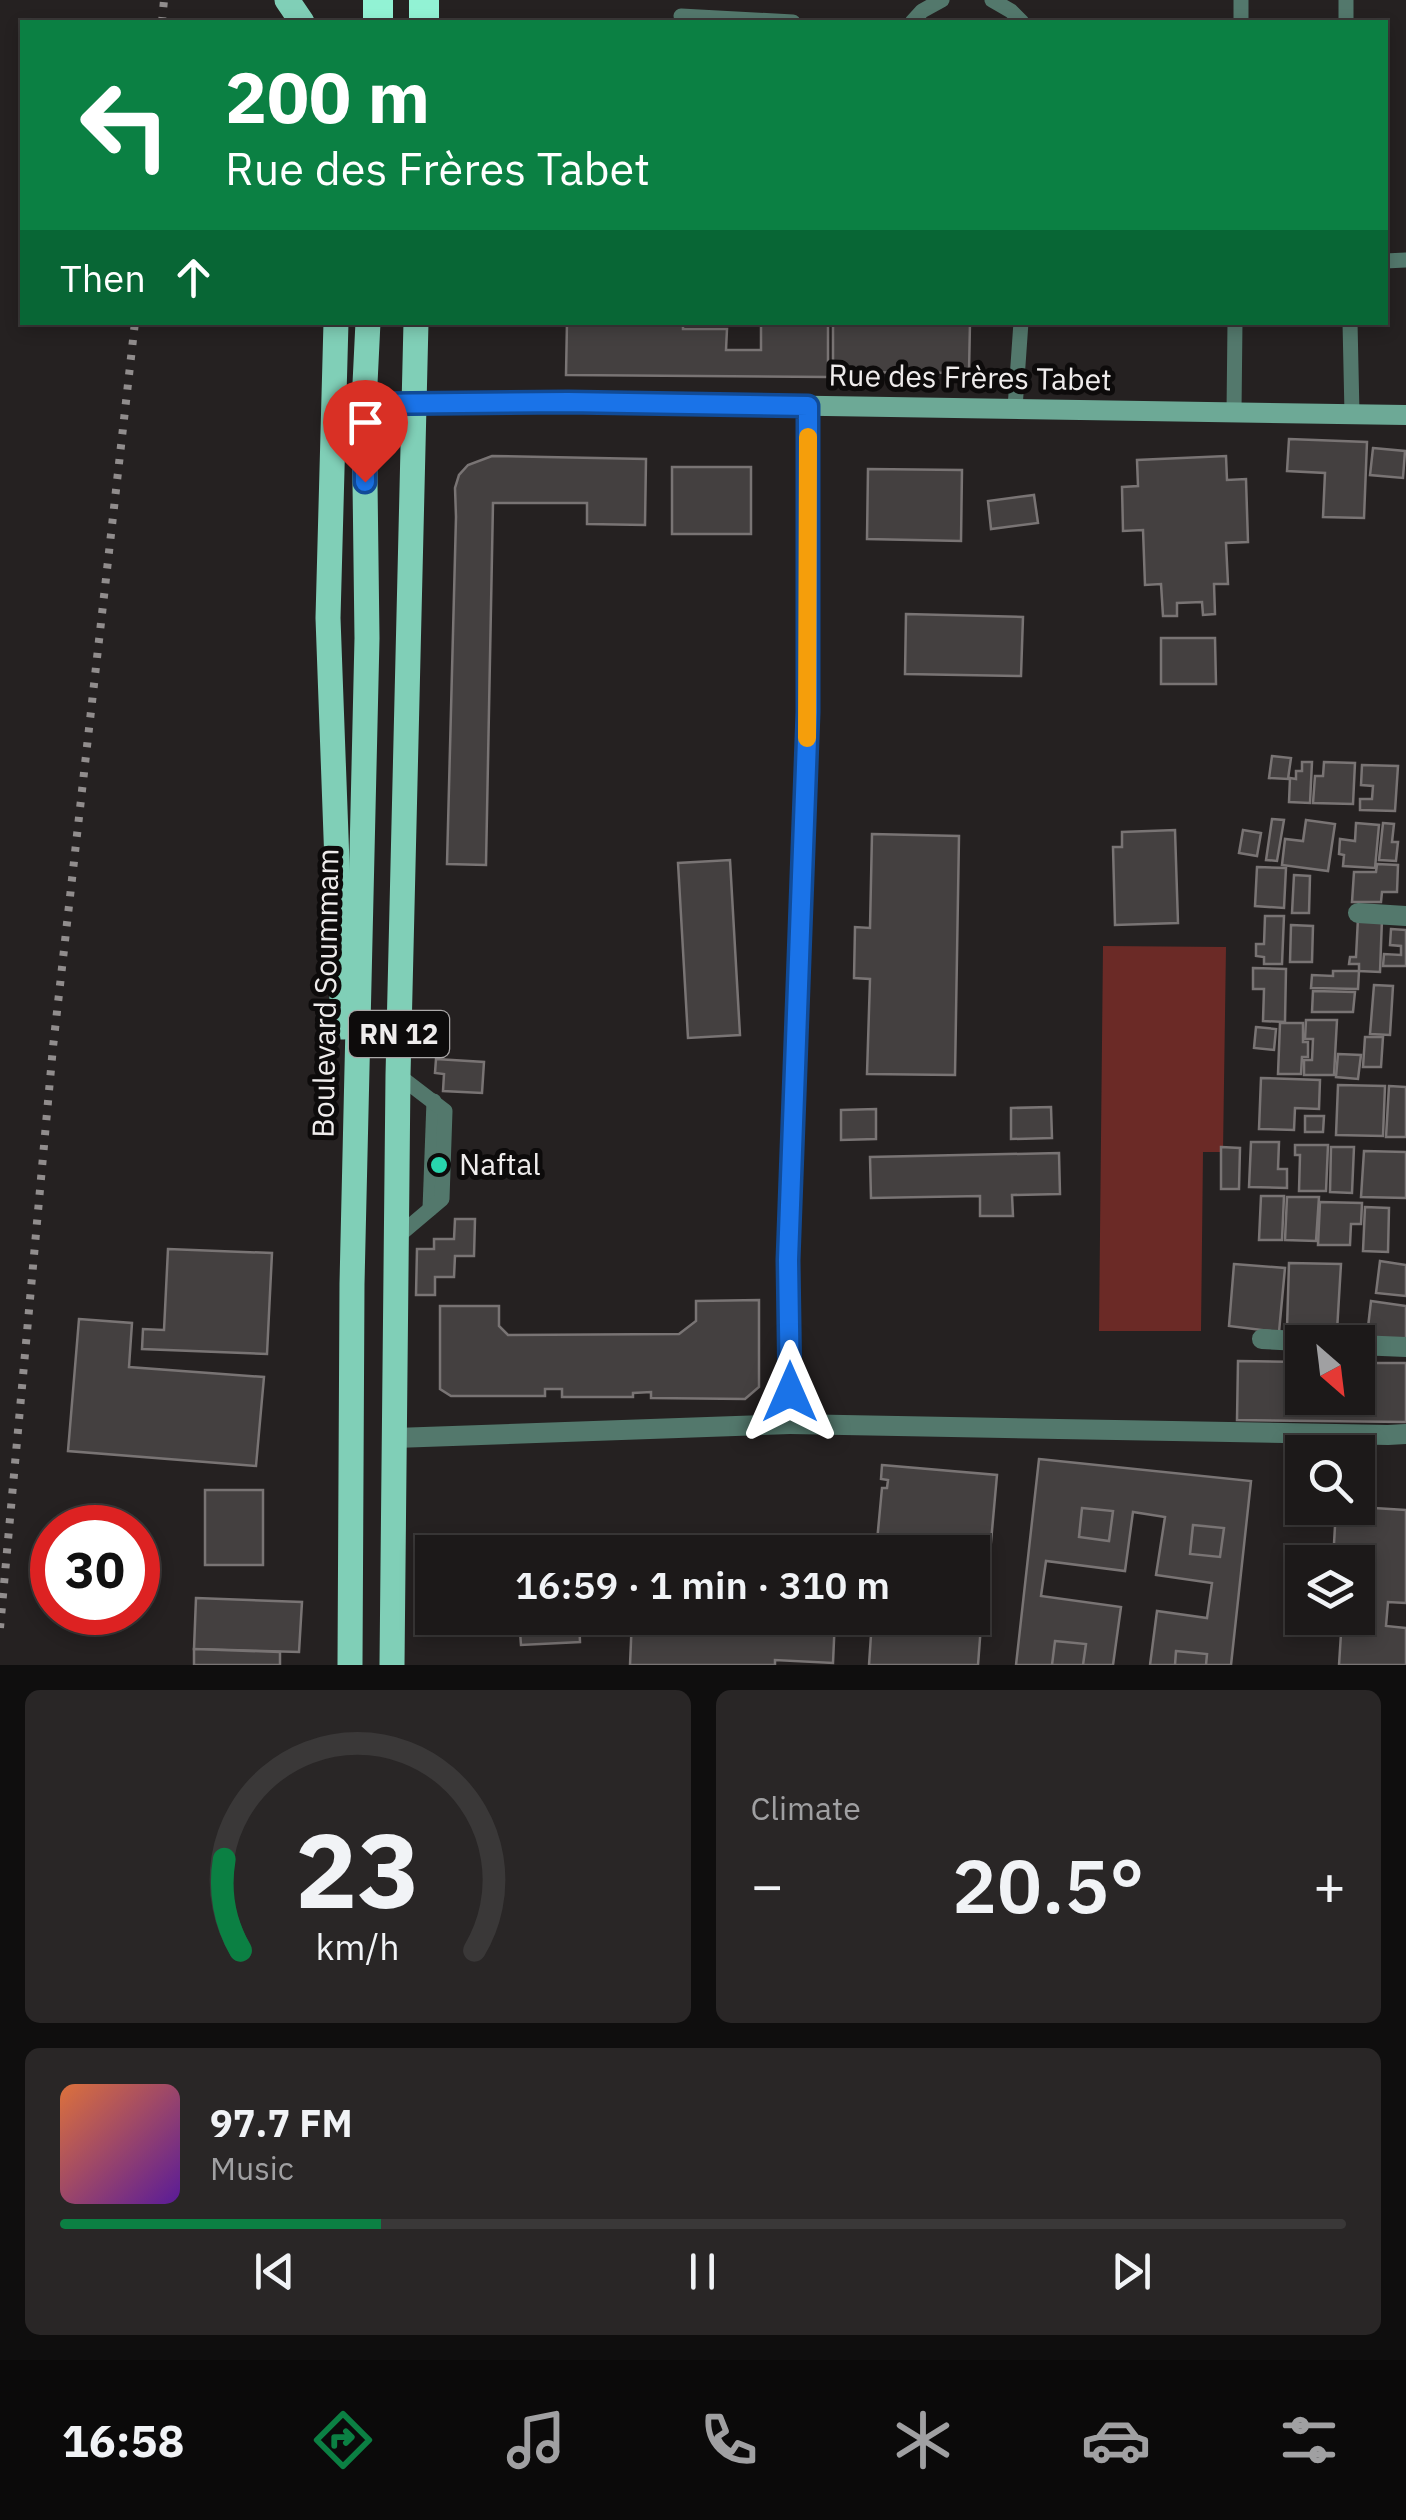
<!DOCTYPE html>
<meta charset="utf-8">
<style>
body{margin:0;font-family:"IBM Plex Sans",sans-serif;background:#292626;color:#f1f3f6;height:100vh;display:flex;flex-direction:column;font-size:38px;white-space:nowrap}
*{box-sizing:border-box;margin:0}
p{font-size:32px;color:#a0a0a2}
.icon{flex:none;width:55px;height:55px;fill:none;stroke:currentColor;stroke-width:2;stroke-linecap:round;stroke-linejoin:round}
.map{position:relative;height:1665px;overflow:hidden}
.side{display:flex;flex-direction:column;gap:25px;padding:25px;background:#0f0e0e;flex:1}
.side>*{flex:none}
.top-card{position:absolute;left:20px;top:20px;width:1368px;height:305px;border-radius:0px;box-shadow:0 5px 15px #0003,0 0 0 2px #3a3838;background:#0b8043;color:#fff;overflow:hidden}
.needle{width:65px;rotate:152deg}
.buttons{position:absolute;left:1285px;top:1325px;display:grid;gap:20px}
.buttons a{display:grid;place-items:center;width:90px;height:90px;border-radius:0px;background:#1c1919;box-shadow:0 5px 15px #0003,0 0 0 2px #3a3838;font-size:50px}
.speed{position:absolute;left:30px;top:1505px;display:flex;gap:20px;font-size:50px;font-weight:700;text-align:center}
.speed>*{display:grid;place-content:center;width:130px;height:130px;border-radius:50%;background:#1c1919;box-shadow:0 5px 15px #0003,0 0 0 2px #3a3838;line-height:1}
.speed .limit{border:15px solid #d22;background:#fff;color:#111}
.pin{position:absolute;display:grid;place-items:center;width:85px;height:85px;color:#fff;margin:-102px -42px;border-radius:50% 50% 50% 0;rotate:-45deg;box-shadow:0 0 10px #0007}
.pin .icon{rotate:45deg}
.me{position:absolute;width:110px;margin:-55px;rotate:0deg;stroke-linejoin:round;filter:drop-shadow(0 0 8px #0008)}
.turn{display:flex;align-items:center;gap:35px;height:210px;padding:0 40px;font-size:45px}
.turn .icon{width:130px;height:130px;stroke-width:2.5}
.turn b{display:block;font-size:70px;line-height:85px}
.then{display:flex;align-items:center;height:95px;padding:0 40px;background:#0003;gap:20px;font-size:38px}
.big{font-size:75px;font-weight:600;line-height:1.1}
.side .widget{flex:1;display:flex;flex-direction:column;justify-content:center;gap:15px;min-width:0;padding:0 35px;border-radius:15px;background:#292626}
.side .dial{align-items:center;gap:0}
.dial svg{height:260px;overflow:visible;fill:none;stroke:#3a3838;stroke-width:7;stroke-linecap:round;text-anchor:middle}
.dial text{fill:#f1f3f6;stroke:none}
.song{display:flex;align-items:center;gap:30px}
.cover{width:120px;height:120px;border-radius:15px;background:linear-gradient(135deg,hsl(20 70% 55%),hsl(270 70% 35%))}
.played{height:10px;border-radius:5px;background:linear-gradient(90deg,#0b8043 25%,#3a3838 25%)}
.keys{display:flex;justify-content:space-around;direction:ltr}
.heat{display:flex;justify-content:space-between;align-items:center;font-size:55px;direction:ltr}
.side .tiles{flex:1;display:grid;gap:25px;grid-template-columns:1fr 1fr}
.widget:last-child{grid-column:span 2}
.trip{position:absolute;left:415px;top:1535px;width:575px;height:100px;border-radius:0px;background:#1c1919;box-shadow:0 5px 15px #0003,0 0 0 2px #3a3838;font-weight:600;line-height:100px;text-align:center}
.menu{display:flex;height:160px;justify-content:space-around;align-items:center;background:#0b0a0a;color:#a0a0a2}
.menu .icon{width:70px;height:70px}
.menu .current{color:#0b8043}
.menu b{font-size:45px;color:#f1f3f6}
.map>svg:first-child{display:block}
</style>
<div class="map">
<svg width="1406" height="1665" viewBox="0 0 1406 1665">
<rect width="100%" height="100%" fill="#252121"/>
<polygon fill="#6b2a26" points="1103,946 1226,947 1223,1152 1203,1152 1201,1331 1099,1331"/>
<g fill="#444040" stroke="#797474" stroke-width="2.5">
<polygon points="567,322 683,322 683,329 727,329 726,350 761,350 761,322 828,322 828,377 566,375"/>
<polygon points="833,322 970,322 969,373 833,372"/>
<polygon points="1289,439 1367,442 1364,518 1323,517 1325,473 1287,471"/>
<polygon points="1373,448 1405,451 1403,478 1370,475"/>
<polygon points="492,456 646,459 645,525 587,524 587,503 493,503 486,865 447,864 456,517 455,488 459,475 468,465"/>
<polygon points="1226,456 1227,480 1246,479 1248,542 1226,543 1228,584 1214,584 1215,614 1203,615 1202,602 1177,603 1177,616 1163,616 1161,584 1145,585 1143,530 1123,531 1122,487 1138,486 1137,460"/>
<rect x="672" y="467" width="79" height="67"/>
<polygon points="868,469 962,470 961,541 867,539"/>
<polygon points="1034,495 1038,523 991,529 988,501"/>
<polygon points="906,614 1023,617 1021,676 905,674"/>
<polygon points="1161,638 1215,638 1216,684 1161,684"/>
<polygon points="1272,756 1291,758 1288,779 1269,778"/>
<polygon points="1302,762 1312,762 1310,803 1289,802 1290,778 1296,779 1296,771 1302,771"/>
<polygon points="1324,762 1355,763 1353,804 1313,803 1315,776 1323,776"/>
<polygon points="1362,765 1398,766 1395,811 1360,810 1360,799 1372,799 1373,786 1361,785"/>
<polygon points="1272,819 1284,820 1277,861 1266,860"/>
<polygon points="1306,820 1335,824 1328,871 1282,865 1285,839 1303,841"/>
<polygon points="1356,823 1379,825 1375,868 1343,866 1344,855 1339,854 1340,839 1355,841"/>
<polygon points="1383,823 1394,824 1392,842 1398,842 1396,861 1379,860"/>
<polygon points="1175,830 1178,923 1115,925 1113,847 1122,847 1122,832"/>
<polygon points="1243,830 1261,833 1257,856 1239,853"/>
<polygon points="872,834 959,836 955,1075 867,1074 870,979 854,978 855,927 870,928"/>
<polygon points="730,860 740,1035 688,1038 678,863"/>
<polygon points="1377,864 1398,865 1397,892 1382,892 1381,902 1352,902 1354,872 1376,872"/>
<polygon points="1257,867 1286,868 1284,908 1255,906"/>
<polygon points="1294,875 1310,876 1309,913 1292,913"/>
<polygon points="1265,916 1284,916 1282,964 1264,964 1264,957 1256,956 1256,944 1264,944"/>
<polygon points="1358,918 1382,919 1380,972 1359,971 1359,964 1349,964 1350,957 1356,957"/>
<polygon points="1291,925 1313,926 1312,962 1290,962"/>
<polygon points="1391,929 1406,930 1406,966 1383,966 1384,954 1401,955 1401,946 1390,945"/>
<polygon points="1253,968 1286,969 1285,1022 1263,1021 1264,989 1253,989"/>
<polygon points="1333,971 1359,971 1358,989 1311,988 1312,975 1333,976"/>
<polygon points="1374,985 1393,986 1390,1035 1370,1034"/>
<polygon points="1313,991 1355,992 1353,1012 1312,1012"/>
<polygon points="1306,1020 1337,1020 1334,1075 1304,1075 1304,1060 1312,1060 1313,1039 1305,1039"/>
<polygon points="1280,1023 1303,1023 1303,1042 1308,1042 1308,1057 1302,1057 1301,1074 1278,1074"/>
<polygon points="1256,1027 1276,1029 1274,1050 1254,1048"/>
<polygon points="1365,1037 1383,1037 1381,1067 1363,1067"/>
<polygon points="1338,1054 1361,1055 1358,1079 1336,1077"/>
<polygon points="436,1059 484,1062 482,1093 443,1091 444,1074 435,1073"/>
<polygon points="1261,1078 1320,1080 1319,1109 1295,1108 1294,1130 1259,1129"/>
<polygon points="1338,1085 1385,1086 1383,1136 1336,1135"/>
<polygon points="1389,1086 1406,1087 1406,1137 1386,1137"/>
<polygon points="1051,1107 1052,1138 1011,1139 1011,1108"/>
<polygon points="876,1109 876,1139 841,1140 841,1110"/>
<polygon points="1305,1116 1324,1116 1323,1132 1305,1132"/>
<polygon points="1251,1142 1279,1142 1278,1169 1287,1169 1287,1188 1249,1187"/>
<polygon points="1295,1145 1328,1145 1326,1191 1299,1191 1300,1155 1295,1155"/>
<polygon points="1221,1147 1240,1148 1239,1189 1221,1189"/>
<polygon points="1331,1147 1354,1147 1352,1193 1330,1192"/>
<polygon points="1364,1151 1406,1152 1406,1198 1361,1197"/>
<polygon points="1059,1153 1060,1194 1012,1195 1013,1216 980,1216 980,1196 871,1198 870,1157"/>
<polygon points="1261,1196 1284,1196 1282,1240 1259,1240"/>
<polygon points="1287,1197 1319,1197 1316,1241 1285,1240"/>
<polygon points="1320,1202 1362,1203 1361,1224 1351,1224 1350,1245 1318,1245"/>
<polygon points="1365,1207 1389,1208 1388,1252 1363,1251"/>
<polygon points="455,1219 475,1219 474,1256 455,1256 454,1277 435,1277 435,1295 416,1295 417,1249 434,1249 434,1239 454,1239"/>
<polygon points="168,1249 272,1253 267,1354 142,1349 143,1329 164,1330"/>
<polygon points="1380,1261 1406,1265 1406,1296 1376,1293"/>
<polygon points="1289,1263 1341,1264 1337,1331 1287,1328"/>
<polygon points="1234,1264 1285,1268 1279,1332 1229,1326"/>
<polygon points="759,1300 759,1387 745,1399 651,1398 651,1392 633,1393 633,1397 562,1397 562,1389 545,1389 545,1396 451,1396 440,1389 440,1306 499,1306 499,1326 508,1335 679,1334 696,1321 696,1301"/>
<polygon points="1371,1301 1406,1306 1406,1341 1367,1336"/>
<polygon points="79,1319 132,1323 129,1367 264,1377 256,1466 68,1451"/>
<polygon points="1238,1361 1302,1362 1302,1398 1358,1398 1358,1363 1406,1363 1406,1422 1237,1420"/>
<polygon points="1039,1459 1251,1481 1231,1665 1150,1665 1157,1611 1207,1618 1212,1583 1156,1575 1165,1517 1133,1512 1125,1571 1046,1561 1041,1596 1121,1607 1113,1665 1016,1665"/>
<polygon points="882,1465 997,1475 989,1564 980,1563 978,1581 972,1581 972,1552 876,1552 882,1488 887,1488 888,1480 881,1479"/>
<rect x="205" y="1490" width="58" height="75"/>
<polygon points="1358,1507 1406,1510 1406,1603 1388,1602 1386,1626 1406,1628 1406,1665 1339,1665 1342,1618 1358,1618 1358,1562 1333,1562 1336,1508"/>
<polygon points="1082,1508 1113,1511 1109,1541 1079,1537"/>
<polygon points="1193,1525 1224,1528 1220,1557 1190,1554"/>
<polygon points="972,1596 977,1596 977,1611 982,1612 978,1665 869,1665 872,1620 876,1620 877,1618 972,1618"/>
<polygon points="196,1598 302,1602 299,1652 194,1649"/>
<polygon points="519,1618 579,1618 580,1642 521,1645"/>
<polygon points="632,1618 835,1618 833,1663 775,1660 775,1665 630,1665"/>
<polygon points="1055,1641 1086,1644 1083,1665 1052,1665"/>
<polygon points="194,1649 280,1652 280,1665 194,1665"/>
<polygon points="1176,1651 1207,1654 1206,1665 1175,1665"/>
</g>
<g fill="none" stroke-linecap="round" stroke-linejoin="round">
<g stroke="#53786c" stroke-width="15">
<polyline points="992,0 1011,11 1022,22"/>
<polyline points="1346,0 1346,22"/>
<polyline points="681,16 793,22"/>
<polyline points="912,22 922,11 942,0"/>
<polyline points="1241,22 1241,0"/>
<polyline points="1385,261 1406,260"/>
<polyline points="1350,322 1352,414"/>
<polyline points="1015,408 1021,322"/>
<polyline points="1234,412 1235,322"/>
<polyline points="430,1209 434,1101"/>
<polyline points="397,1237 442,1199 445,1111 398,1075"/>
</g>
<g stroke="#53786c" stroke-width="20">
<polyline points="1358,913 1406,916"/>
<polyline points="1262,1339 1319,1342"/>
<polyline points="1358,1345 1406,1347"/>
<polyline points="790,1424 1388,1435 1406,1434"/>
<polyline points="395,1438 790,1424 789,1261 808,712 808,405"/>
</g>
<polyline stroke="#6da996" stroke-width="20" points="364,404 569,402 1406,415"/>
<g stroke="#80cfb7" stroke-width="25">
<polyline points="287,0 302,22"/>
<polyline points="336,322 328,618 343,1027"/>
<polyline points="350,1665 352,1284 367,638 364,404 368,322"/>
<polyline points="392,1665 398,1075 416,322"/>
</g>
<g stroke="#92f2d4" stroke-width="30">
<polyline points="378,0 378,22"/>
<polyline points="424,22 424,0"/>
</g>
<g stroke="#918d8d" stroke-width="8" stroke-dasharray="5 10" stroke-linecap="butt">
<polyline points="162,22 164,0"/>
<polyline points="0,1628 53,1047 135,322"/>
</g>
</g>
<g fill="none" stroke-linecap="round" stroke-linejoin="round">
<g stroke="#114b97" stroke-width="25">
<polyline id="route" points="365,482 364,404 568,402 808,406 808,712 788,1260 790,1392"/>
</g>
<use href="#route" stroke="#1a73e8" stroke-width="18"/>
<polyline stroke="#f59e0b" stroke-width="18" points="807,738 808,437"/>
</g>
<circle fill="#28d5ad" stroke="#0d0b0b" stroke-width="4" cx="439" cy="1165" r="10"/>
<g text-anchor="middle" stroke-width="10" stroke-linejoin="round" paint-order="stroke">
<rect fill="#0d0b0b" stroke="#aba8a8" stroke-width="2.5" x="349" y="1011" width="100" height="46" rx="8"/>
<g font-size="28" font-weight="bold" fill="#efecec">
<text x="399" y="1044">RN 12</text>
</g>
<g font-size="30" fill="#efecec" stroke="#0d0b0b">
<text transform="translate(970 378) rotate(1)" y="10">Rue des Frères Tabet</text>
<text transform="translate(326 993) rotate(-89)" y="10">Boulevard Soummam</text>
</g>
<g font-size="30" fill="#efecec" stroke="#0d0b0b" text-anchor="start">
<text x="459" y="1175">Naftal</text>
</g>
</g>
</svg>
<div class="buttons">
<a><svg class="needle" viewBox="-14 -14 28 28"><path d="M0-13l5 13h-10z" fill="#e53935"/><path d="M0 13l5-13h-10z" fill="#a0a0a2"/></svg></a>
<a><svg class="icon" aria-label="search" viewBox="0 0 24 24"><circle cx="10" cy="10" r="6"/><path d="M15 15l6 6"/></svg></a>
<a><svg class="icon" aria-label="layers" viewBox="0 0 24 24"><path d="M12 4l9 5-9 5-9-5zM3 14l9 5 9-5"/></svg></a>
</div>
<div class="speed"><div class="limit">30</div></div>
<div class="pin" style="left:365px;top:482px;background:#d93025"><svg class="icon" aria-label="arrive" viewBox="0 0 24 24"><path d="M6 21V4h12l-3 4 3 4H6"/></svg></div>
<svg class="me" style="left:790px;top:1392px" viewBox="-20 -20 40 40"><path d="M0-17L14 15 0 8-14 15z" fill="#1a73e8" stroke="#fff" stroke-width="4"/></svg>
<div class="trip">16:59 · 1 min · 310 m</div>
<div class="top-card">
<div class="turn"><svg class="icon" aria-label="left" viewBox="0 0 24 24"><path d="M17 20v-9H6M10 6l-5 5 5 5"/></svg><div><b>200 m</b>Rue des Frères Tabet</div></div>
<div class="then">Then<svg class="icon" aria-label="ahead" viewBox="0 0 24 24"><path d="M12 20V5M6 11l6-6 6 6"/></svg></div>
</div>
</div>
<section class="side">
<div class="tiles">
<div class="widget dial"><svg viewBox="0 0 100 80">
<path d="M14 69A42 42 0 1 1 86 69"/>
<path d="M14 69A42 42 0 0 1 9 41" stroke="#0b8043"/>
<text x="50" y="56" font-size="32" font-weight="700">23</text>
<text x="50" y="72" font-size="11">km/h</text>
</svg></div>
<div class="widget"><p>Climate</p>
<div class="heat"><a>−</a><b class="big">20.5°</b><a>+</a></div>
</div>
<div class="widget">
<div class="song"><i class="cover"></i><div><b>97.7 FM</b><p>Music</p></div></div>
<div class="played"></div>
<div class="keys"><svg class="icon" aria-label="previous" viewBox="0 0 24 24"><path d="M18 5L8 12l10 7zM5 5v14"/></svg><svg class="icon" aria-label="pause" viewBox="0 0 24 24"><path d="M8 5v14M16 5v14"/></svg><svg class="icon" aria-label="next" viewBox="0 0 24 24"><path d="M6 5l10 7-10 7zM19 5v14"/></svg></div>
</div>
</div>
</section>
<nav class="menu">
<b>16:58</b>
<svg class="icon current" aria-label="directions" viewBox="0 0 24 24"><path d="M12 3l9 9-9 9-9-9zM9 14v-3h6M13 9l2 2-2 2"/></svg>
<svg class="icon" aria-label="music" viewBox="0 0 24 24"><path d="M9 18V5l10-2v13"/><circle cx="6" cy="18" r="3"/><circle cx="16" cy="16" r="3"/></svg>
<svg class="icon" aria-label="phone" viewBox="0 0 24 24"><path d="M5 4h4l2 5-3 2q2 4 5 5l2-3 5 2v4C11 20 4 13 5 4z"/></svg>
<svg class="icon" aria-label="climate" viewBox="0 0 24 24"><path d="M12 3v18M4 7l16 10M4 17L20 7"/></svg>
<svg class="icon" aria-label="car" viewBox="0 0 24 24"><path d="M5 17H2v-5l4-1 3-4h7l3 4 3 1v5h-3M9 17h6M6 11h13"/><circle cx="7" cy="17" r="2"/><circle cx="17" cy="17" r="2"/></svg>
<svg class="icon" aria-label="filters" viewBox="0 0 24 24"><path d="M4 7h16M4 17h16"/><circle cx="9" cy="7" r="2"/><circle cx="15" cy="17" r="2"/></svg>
</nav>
